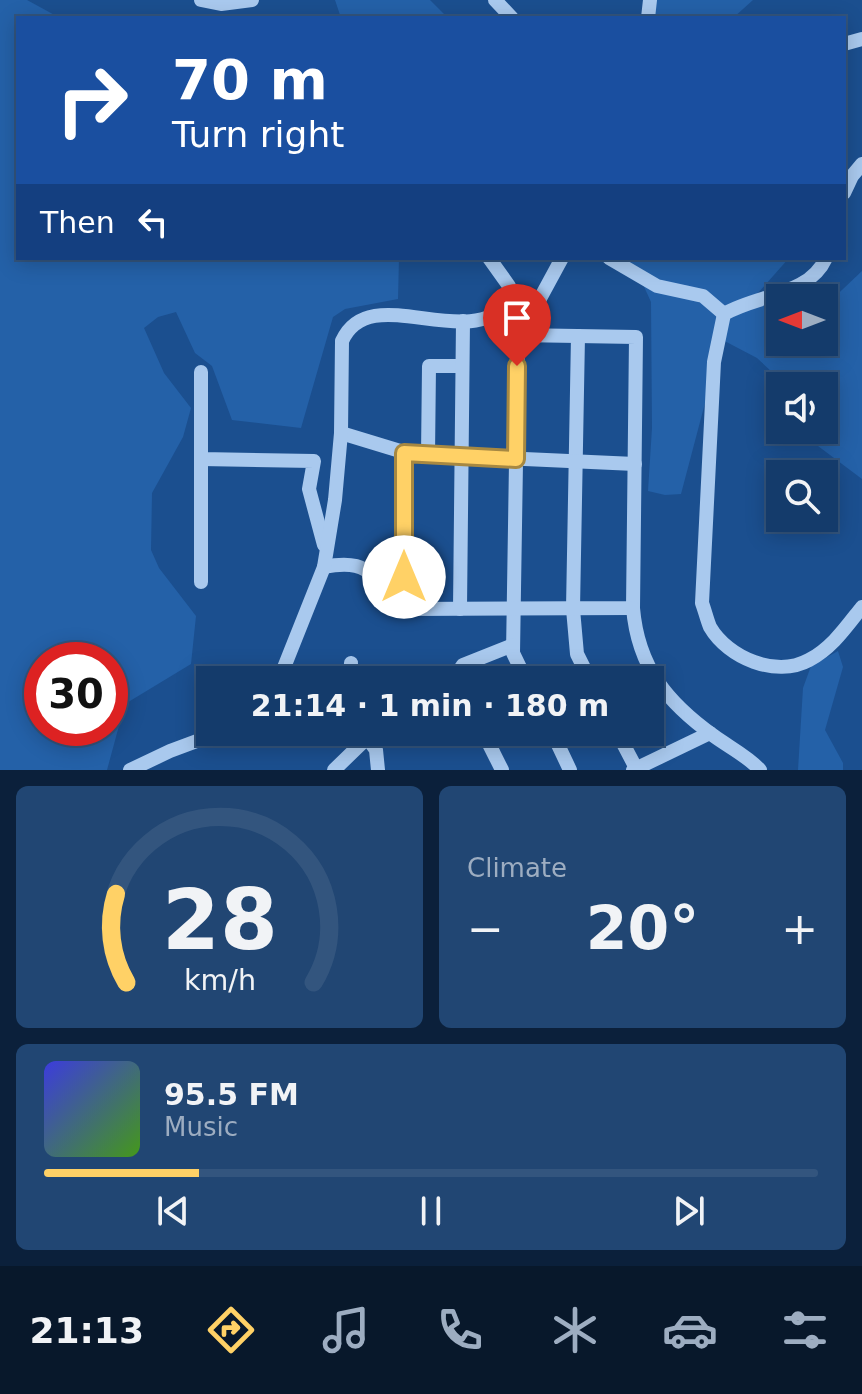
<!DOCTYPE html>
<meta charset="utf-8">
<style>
body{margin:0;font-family:"DejaVu Sans",sans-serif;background:#214673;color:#f1f3f6;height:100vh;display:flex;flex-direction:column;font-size:30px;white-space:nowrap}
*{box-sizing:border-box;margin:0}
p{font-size:26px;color:#9dadc1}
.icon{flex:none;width:44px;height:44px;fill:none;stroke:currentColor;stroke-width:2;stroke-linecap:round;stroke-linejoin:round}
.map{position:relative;height:770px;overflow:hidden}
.panel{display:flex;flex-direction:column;gap:16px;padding:16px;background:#0b203b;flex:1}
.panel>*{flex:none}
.banner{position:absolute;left:16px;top:16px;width:830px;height:244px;border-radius:0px;box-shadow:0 4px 20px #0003,0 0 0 2px #33557e;background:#1a4fa0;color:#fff;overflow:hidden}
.needle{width:52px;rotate:270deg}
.fabs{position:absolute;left:766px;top:284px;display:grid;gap:16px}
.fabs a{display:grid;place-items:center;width:72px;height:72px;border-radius:0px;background:#143b6b;box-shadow:0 4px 20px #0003,0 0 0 2px #33557e;font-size:40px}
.speed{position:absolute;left:24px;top:642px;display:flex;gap:16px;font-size:40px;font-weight:700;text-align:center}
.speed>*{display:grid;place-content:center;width:104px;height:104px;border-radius:50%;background:#143b6b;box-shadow:0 4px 20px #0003,0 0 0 2px #33557e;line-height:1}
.speed .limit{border:12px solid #d22;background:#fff;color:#111}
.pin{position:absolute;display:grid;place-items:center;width:68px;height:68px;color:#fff;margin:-82px -34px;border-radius:50% 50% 50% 0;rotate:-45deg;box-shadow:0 0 8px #0007}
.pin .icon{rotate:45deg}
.me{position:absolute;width:88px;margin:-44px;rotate:0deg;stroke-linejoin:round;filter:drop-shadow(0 0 6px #0008)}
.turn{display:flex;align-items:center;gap:28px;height:168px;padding:0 24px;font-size:36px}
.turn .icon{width:104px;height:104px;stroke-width:2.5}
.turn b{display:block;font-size:56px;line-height:68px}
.then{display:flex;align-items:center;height:76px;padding:0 24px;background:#0003;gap:16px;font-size:30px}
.big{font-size:60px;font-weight:600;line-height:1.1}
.panel .tile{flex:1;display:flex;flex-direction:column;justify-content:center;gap:12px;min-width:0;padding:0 28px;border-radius:12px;background:#214673}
.panel .dial{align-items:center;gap:0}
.dial svg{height:208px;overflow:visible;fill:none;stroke:#33557e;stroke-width:7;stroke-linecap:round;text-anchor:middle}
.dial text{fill:#f1f3f6;stroke:none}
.song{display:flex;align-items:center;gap:24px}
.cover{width:96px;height:96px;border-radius:12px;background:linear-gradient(135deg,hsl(240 70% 55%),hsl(100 70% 35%))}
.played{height:8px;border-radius:4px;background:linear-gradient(90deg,#ffd166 20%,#33557e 20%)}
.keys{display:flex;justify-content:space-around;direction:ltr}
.heat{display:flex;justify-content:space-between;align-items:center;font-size:44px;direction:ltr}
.panel .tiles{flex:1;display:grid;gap:16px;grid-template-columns:1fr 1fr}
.tile:last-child{grid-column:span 2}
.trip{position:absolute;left:196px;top:666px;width:468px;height:80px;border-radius:0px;background:#143b6b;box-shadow:0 4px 20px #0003,0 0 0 2px #33557e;font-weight:600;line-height:80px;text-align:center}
.tabs{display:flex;height:128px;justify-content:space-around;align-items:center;background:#08182b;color:#9dadc1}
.tabs .icon{width:56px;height:56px}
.tabs .current{color:#ffd166}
.tabs b{font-size:36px;color:#f1f3f6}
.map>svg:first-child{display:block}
</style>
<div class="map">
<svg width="862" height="770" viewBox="0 0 862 770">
<rect width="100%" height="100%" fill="#1b4f8f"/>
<g fill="#2461a8" fill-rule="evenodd">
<path d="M0,0h27l33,18h-42v240h381l-1,41 -53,10 -12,8 -32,111 -69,-8 -20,-54 -17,-13 -19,-41 -18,5 -14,11 20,45 27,35 -8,29 -31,56 -1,57 8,18 37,48 -5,48 -71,43v15l-13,48h-107zM110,660v68h-68v-68z"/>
<polygon points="335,0 430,0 448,18 341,18"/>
<polygon points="655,0 753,0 733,18 652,18"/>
<polygon points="619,258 789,258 757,294 775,319 780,321 780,342 824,342 824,307 862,271 862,479 818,446 812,430 824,430 824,386 787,386 757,358 715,336 705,403 681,494 665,495 648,491 652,428 651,302 641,280"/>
<polygon points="838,651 843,667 825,730 843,763 843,770 798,770 803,688 811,666"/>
</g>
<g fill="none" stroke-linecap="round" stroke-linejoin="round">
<g stroke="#a9c9ee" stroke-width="14">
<polyline points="201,0 221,4 252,0"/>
<polyline points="495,0 512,18"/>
<polyline points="648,18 650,0"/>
<polyline points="844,44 862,39"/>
<polyline points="844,193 852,176 862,164"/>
<polyline points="609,258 657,286 703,296 724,314"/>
<path d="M826,258c-17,38 -68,36 -102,56l-10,48 -12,241c3,8 5,17 8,24 18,31 66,51 99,33 23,-12 37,-33 53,-53"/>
<polyline points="500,313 518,335 513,653 526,680"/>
<polyline points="511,327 536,306 562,258"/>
<polyline points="578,336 573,609 577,654 590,680"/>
<polyline points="201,372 201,459 314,461 309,489 324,545"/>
<polyline points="341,433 410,454 635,464"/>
<polyline points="428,455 429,366 462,366"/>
<path d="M324,567c39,-8 50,3 65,39l20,3 224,-1 3,-271 -118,-2"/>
<polyline points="201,582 201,459"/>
<polyline points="403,608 404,453"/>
<path d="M633,608c5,60 35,95 81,128 15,11 35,21 46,34"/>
<polyline points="460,609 463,321"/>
<path d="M279,680l45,-113 11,-67 6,-67 1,-92c28,-62 123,13 168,-39l-1,-16 -20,-28"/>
<polyline points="350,680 351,663"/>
<polyline points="457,680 455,677 463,665 513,645"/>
<polyline points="363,732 376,750 378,770"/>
<polyline points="483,732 502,770"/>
<polyline points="552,732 570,770"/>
<polyline points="617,732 637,770"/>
<polyline points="130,770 170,751 221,732"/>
<polyline points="334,770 367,738"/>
<polyline points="633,770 710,733"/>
</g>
</g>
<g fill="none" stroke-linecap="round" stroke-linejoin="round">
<g stroke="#a68842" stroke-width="20">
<polyline id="route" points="404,577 404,453 516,459 517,366"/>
</g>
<use href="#route" stroke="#ffd166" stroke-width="14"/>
</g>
</svg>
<div class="fabs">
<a><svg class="needle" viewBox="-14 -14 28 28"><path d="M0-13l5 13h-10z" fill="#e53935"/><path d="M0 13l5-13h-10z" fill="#9dadc1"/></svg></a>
<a><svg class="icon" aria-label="sound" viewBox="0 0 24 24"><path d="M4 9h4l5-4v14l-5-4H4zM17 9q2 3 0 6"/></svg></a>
<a><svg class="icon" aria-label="search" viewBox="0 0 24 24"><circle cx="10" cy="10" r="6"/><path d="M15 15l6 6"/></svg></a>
</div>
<div class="speed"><div class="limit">30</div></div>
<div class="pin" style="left:517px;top:366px;background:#d93025"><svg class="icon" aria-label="arrive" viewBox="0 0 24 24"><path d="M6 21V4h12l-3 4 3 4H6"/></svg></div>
<svg class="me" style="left:404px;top:577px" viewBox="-20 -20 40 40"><circle r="19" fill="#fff"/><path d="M0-13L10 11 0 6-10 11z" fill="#ffd166"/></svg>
<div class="trip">21:14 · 1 min · 180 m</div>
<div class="banner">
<div class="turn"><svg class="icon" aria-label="right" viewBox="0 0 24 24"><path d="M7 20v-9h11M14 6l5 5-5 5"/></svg><div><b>70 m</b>Turn right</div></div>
<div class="then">Then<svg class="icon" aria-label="left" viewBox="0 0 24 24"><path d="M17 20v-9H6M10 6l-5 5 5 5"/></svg></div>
</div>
</div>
<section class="panel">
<div class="tiles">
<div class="tile dial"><svg viewBox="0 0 100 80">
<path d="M14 69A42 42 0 1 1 86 69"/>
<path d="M14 69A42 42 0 0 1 10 35" stroke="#ffd166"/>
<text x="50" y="56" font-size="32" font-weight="700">28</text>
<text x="50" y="72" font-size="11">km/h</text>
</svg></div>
<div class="tile"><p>Climate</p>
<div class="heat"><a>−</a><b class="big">20°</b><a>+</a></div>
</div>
<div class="tile">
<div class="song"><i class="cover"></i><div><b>95.5 FM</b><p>Music</p></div></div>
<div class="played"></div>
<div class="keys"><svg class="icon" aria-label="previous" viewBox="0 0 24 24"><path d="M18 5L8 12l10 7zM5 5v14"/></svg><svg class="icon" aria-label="pause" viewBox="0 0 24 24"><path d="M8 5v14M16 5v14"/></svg><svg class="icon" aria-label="next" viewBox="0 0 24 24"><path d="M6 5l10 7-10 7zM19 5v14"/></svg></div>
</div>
</div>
</section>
<nav class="tabs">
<b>21:13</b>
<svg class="icon current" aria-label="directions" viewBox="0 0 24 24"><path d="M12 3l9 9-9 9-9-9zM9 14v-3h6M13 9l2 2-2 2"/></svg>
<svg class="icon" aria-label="music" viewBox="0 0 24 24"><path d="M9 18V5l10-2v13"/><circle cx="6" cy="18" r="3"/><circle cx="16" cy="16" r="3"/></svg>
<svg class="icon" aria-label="phone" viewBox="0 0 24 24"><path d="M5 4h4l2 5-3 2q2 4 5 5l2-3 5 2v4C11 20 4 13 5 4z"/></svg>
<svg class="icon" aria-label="climate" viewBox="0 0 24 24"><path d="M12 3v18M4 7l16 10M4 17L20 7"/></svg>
<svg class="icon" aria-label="car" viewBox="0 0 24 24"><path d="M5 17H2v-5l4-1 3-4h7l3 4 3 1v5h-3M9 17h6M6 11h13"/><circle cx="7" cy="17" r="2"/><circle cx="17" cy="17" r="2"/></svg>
<svg class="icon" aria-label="filters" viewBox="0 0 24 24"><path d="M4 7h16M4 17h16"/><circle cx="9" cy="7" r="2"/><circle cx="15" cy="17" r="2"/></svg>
</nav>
